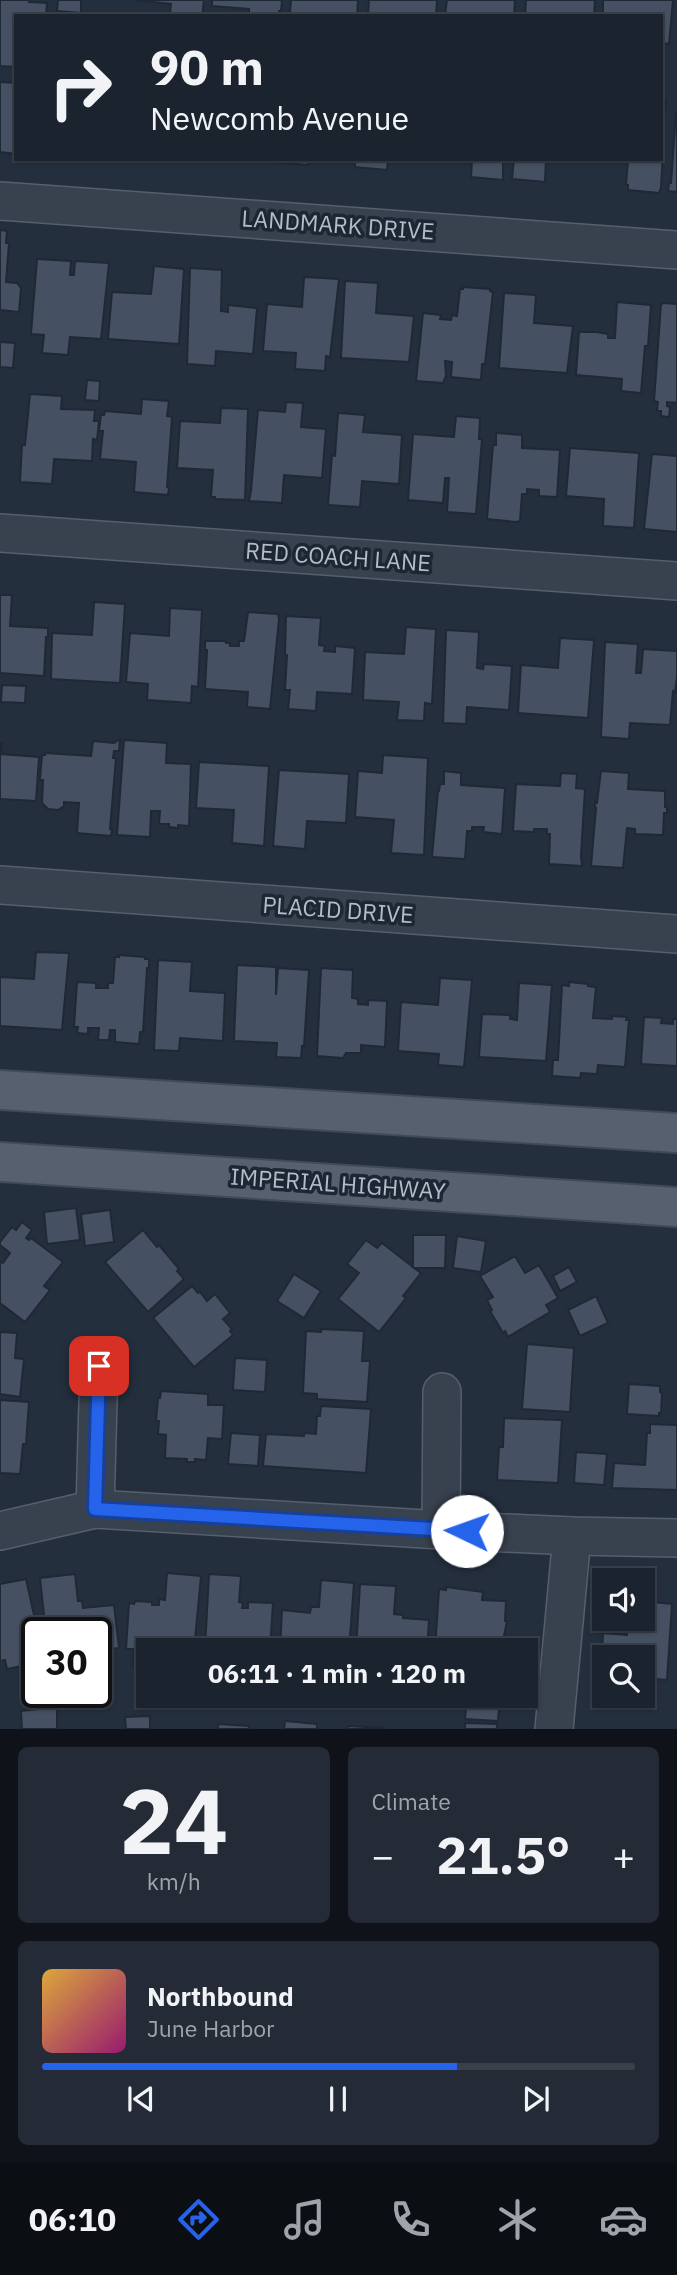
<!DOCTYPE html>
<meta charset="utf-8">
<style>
body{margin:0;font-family:"IBM Plex Sans",sans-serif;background:#242b36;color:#f1f3f6;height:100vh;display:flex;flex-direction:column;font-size:26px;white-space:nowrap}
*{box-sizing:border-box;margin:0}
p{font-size:23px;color:#a0a4aa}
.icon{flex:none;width:38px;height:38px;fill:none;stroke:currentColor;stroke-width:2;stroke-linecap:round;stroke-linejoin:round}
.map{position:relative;height:1729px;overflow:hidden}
.panel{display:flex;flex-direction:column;gap:18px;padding:18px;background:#0f1319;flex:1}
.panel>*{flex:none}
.top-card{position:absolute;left:14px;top:14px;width:649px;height:147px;border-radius:0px;box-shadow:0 2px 5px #0004,0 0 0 2px #39404a;background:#1b232e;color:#f1f3f6;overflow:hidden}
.tools{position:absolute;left:592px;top:1568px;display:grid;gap:14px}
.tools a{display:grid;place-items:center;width:63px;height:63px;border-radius:0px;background:#1b232e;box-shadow:0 2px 5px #0004,0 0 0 2px #39404a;font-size:35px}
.speed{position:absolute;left:21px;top:1617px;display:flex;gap:14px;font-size:35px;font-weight:700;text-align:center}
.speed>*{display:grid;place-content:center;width:91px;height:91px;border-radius:50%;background:#1b232e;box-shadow:0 2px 5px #0004,0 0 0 2px #39404a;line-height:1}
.speed .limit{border:4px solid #111;border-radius:10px;background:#fff;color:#111}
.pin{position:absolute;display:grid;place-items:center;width:60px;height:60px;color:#fff;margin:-30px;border-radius:14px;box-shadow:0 4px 10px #0006}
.me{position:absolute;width:77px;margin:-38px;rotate:273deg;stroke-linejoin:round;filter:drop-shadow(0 0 5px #0008)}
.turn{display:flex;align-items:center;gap:24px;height:147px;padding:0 21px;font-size:32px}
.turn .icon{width:91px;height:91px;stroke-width:2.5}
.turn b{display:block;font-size:49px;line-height:60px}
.big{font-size:52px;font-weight:700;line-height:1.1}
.panel .card{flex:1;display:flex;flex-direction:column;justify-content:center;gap:10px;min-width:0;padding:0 24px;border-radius:10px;background:#242b36}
.panel .dial{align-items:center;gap:0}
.dial b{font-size:91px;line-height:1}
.song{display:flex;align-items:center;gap:21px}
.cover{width:84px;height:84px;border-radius:10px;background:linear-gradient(135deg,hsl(40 70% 55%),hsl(320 70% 35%))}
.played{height:7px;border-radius:4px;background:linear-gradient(90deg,#2563eb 70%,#39404a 70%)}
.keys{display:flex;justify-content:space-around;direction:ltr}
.heat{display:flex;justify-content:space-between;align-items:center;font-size:38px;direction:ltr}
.panel .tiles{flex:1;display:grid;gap:18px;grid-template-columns:1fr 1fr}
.card:last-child{grid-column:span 2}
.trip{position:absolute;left:136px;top:1638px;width:402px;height:70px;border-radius:0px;background:#1b232e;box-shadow:0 2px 5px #0004,0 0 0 2px #39404a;font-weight:700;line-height:70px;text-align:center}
.tab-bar{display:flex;height:112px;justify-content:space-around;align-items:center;background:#0b0e12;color:#a0a4aa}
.tab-bar .icon{width:49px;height:49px}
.tab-bar .on{color:#2563eb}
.tab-bar b{font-size:32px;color:#f1f3f6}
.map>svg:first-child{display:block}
</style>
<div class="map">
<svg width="677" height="1729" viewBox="0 0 677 1729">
<rect width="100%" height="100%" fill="#242f3e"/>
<g fill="#455162" stroke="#1f2835" stroke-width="2">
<polygon points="0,0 29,0 29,2 47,3 46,16 16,16 16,67 0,66"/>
<polygon points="58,0 81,0 81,13 57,11"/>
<polygon points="136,0 204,0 202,16 170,14 171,4"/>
<polygon points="212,0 282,0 281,11 279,11 278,16 249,16 249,9 212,6"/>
<polygon points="291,0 358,0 357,16 290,13"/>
<polygon points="369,0 437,0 436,16 368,16"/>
<polygon points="447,0 515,0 514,16 445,16"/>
<polygon points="526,0 595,0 594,16 525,16"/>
<polygon points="603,0 673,0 669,44 662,43 662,16 603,16"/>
<polygon points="0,82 16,83 16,154 0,152"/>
<polygon points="662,101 666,101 662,134"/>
<polygon points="676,113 677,113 677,192 668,191 669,183 671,183"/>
<polygon points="662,151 663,152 661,187 659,193 628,190 628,185 626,185 628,160 623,159 662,159"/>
<polygon points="276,159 308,159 308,165 275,162"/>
<polygon points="355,159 388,159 387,170 355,167"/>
<polygon points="472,159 503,159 503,180 471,177"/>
<polygon points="514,159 546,159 545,182 512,179"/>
<polygon points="0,230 7,231 6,243 9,243 6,282 17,283 21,288 19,312 0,310"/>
<polygon points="37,259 71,261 70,275 74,275 75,261 109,263 101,339 70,337 68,355 42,353 44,335 31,334"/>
<polygon points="154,266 184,269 179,344 108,339 112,292 151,294"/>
<polygon points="190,268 222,270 221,311 228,312 228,305 257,308 253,354 216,351 215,366 187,364"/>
<polygon points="304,277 339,279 330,357 326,356 325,371 295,369 296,353 263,351 267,304 302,307"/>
<polygon points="345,281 378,283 376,313 414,316 409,362 341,358"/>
<polygon points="463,287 490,289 490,291 493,292 485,364 482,364 481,380 451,377 452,362 445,361 446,376 443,383 416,381 423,313 441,315 440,319 451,320 452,315 457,316 460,289 463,289"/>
<polygon points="504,293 536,295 534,323 573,326 567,373 499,368"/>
<polygon points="617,302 651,305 648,346 645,346 641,393 621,391 622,379 576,375 579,332 596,332 608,334 608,338 615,338"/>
<polygon points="664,303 677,304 677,403 667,402 667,406 670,407 669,417 661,416 661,411 657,411 658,402 654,401 661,304"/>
<polygon points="0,342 15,343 13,368 0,367"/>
<polygon points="87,380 100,381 99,401 85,400"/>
<polygon points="30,394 62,396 61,409 95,410 94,421 99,421 97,440 93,439 92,461 54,459 52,484 20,482 22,445 25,445"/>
<polygon points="142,399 169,401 167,416 172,417 167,487 169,488 168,495 134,492 136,462 100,459 103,431 99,431 101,415 104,415 105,411 141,414"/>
<polygon points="286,402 303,403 301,427 326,429 322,478 284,475 282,503 249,501 251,491 258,410 285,412"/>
<polygon points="221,408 248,409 245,500 215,499 215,497 211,497 213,470 177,468 180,421 220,423"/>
<polygon points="338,413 365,415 363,432 402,435 399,484 362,481 360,507 328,505 332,455 335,456"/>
<polygon points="456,416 480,418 479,439 482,439 476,514 447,512 449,478 445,478 443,503 408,500 413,434 454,437"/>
<polygon points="496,433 522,435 522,448 560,450 557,497 539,496 539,490 527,489 527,494 522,494 520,521 516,522 487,519 493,445 496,445"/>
<polygon points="570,448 639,453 634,528 603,526 604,499 566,496"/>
<polygon points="652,454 677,456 677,532 644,529"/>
<polygon points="0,595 12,595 10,626 48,628 48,637 46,637 44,676 0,673"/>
<polygon points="94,602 125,604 120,683 51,679 52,633 92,635"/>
<polygon points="170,608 202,610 198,687 192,686 191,703 147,700 148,684 126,682 130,633 169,636"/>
<polygon points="248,612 278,614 279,619 270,709 247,707 248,692 205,689 207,650 205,650 205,641 226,641 226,643 230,643 230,646 239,646 239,641 244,641"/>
<polygon points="286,616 321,618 319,645 325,646 324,651 335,652 335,646 355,648 352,694 317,692 316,711 288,709 290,690 285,690 287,655 285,655"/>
<polygon points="406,627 436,629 432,704 425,703 424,721 397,720 399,702 363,700 365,652 404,654"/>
<polygon points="446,630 479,632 477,668 483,669 484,664 512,666 509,710 467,707 466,724 443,723"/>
<polygon points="560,638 594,640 588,718 518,713 521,665 558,668"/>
<polygon points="605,642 638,644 636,673 641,673 643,649 677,651 677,677 675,692 673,691 670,725 630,723 629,739 601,737"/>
<polygon points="2,685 26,686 25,703 1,702"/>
<polygon points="120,739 119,751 114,751 113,758 116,758 110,829 112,829 111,836 77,833 79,803 64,802 64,806 58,810 48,809 42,803 43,780 40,780 42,755 45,755 45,753 91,756 93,741 114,743"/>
<polygon points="124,740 167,743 166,763 191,764 189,826 178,825 178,828 169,827 169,824 159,824 160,811 151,811 150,837 117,835"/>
<polygon points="0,743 2,743 1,754 39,757 36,801 0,799"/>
<polygon points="383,755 428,758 424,855 391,853 394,820 355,817 358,771 382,773"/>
<polygon points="199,762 269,766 264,846 232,843 234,810 196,808"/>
<polygon points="279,770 349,774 346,823 307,821 305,849 273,846"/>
<polygon points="444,771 461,773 461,785 505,788 502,834 483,832 484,827 472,827 472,831 467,831 465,859 432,857 438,791 439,791 440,784 444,784"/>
<polygon points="601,771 629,773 628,789 665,791 665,807 667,807 667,813 664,813 663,835 635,834 635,829 627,828 623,868 591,866 596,808 595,808 595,802 597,803"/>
<polygon points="561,773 577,774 576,788 585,789 581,856 582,866 549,864 550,834 547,834 547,829 534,829 534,832 513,831 516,784 560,786"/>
<polygon points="36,952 69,953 62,1030 0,1026 0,977 34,979"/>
<polygon points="119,955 145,957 145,959 149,959 149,968 147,968 143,1032 140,1032 139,1044 115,1042 115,1030 110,1030 109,1040 98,1040 99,1028 88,1028 88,1034 77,1033 78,1027 74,1027 77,982 96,983 96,988 108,988 108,983 113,983 115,957 119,957"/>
<polygon points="158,960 192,962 190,991 225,993 223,1041 180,1038 179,1051 154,1050"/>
<polygon points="237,965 276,967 276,995 278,968 309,970 304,1046 302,1046 301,1058 276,1057 277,1043 234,1041"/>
<polygon points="321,968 353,970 352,998 358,999 358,1004 368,1005 368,1000 387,1001 385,1047 361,1045 361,1053 346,1053 343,1058 317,1056"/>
<polygon points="440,978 472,980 464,1067 438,1065 439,1054 398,1051 401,1002 438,1005"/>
<polygon points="569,982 588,984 588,986 596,987 593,1018 612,1019 612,1016 627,1017 626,1020 629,1020 625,1067 598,1065 597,1074 581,1073 580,1078 552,1076 553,1060 558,1060 562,985 569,986"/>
<polygon points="519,983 552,985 546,1061 479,1057 482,1014 510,1015 510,1019 517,1020"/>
<polygon points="644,1017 662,1018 661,1023 673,1024 673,1019 677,1019 677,1066 641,1064"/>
<polygon points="76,1208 80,1240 47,1244 44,1212"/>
<polygon points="110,1210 114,1242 85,1246 81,1214"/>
<polygon points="22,1222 32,1230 26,1238 29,1240 31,1238 63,1262 44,1286 50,1290 25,1322 0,1303 0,1261 3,1263 10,1253 0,1245 0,1242 12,1227 16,1230"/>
<polygon points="143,1230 157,1247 159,1245 179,1269 177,1271 184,1279 148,1312 105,1262"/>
<polygon points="413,1235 446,1235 445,1268 414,1268 421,1273 403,1296 406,1298 379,1332 338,1299 359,1273 347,1264 366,1240 377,1248 382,1243 413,1267"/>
<polygon points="457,1236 486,1241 481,1272 453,1268"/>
<polygon points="515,1256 525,1273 539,1265 558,1298 546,1305 550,1312 508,1337 505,1331 503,1333 490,1311 492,1310 487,1300 493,1297 480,1276"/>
<polygon points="569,1267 577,1282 560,1291 553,1276"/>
<polygon points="294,1274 321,1291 304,1318 277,1301"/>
<polygon points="192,1286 198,1293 200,1292 207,1301 215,1294 230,1313 223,1319 232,1329 230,1331 233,1335 194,1367 153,1318"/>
<polygon points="596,1296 608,1323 580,1336 568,1310"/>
<polygon points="321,1329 364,1331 362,1361 370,1361 367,1402 317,1399 317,1394 303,1393 306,1331 321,1332"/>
<polygon points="0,1332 17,1333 15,1358 24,1359 20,1397 0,1394"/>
<polygon points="527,1344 574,1348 570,1412 522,1409"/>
<polygon points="235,1358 267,1360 265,1392 233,1390"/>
<polygon points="629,1384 660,1386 660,1392 662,1393 661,1414 659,1413 659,1416 627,1414"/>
<polygon points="161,1391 208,1394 208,1405 224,1405 222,1439 208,1438 206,1460 195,1459 195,1462 187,1462 187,1459 165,1458 166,1435 158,1434 159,1421 156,1421 158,1398 160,1398"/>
<polygon points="0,1400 29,1402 26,1444 23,1444 20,1474 0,1473"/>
<polygon points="321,1406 371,1409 366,1473 263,1466 266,1434 304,1436 304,1433 316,1434 317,1416 320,1416"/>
<polygon points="504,1418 562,1420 558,1483 497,1480 499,1447 503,1447"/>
<polygon points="650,1424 677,1425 677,1490 612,1488 614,1463 645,1465 647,1433 650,1433"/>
<polygon points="231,1433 260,1435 258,1466 228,1464"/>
<polygon points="576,1452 607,1454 604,1485 574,1483"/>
<polygon points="167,1573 201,1576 194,1650 149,1650 149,1666 133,1665 134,1649 126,1649 129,1603 134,1604 135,1601 152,1602 152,1605 159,1605 159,1599 165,1600"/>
<polygon points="75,1574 78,1601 82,1601 83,1608 114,1605 119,1648 99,1650 101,1665 96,1666 96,1633 46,1633 40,1578"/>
<polygon points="209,1574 241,1576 239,1602 243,1603 242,1608 248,1608 248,1602 273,1603 270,1650 205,1649"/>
<polygon points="26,1579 38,1633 37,1663 7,1669 5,1660 0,1661 0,1584"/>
<polygon points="321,1580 354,1583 349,1650 280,1650 282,1610 310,1613 311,1607 319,1607"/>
<polygon points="360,1584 396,1586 394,1614 403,1615 403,1618 429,1620 427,1650 356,1650"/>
<polygon points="446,1587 483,1592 482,1600 506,1601 505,1621 507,1621 503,1641 490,1641 490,1650 435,1650 439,1589 446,1590"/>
<polygon points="642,1601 672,1604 667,1680 656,1679 655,1697 641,1696 642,1696 642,1657 604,1657 604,1674 600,1674 600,1655 602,1655 603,1633 627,1635 627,1628 638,1628 638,1619 642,1619"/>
<polygon points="467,1696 500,1696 498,1721 465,1719"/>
<polygon points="57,1707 57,1729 22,1729 21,1711"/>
<polygon points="150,1716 150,1729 126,1729 125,1717"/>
<polygon points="285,1721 317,1724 317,1729 284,1729"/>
<polygon points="465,1723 497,1724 497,1729 465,1729"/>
<polygon points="218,1724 249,1726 249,1729 218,1729"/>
<polygon points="348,1726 384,1728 384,1729 347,1729"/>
</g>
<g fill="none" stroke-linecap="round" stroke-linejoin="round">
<g stroke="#565f6c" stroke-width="40">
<g id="minor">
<polyline points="0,201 677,250"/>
<polyline points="0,533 677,581"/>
<polyline points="0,885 677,934"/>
<polyline points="95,1509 99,1366"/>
<polyline points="441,1530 442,1392"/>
<polyline points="0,1531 95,1509 441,1530 572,1536 677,1538"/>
<polyline points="554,1729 572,1536"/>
</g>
</g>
<g stroke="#414a57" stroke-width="42">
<g id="major">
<polyline points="0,1090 677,1133"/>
<polyline points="0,1162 677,1207"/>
</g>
</g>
<use href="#minor" stroke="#38414e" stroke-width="37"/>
<use href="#major" stroke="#56606e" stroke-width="38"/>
</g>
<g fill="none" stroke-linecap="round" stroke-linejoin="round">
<g stroke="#184099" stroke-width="18">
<polyline id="route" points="99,1366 95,1509 467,1531"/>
</g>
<use href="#route" stroke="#2563eb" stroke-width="12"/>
</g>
<g text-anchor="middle" stroke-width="7" stroke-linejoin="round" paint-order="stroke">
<g font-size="23" fill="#b4bcc9" stroke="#1d2633">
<text transform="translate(338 225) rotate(4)" y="8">LANDMARK DRIVE</text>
<text transform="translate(338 557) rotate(4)" y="8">RED COACH LANE</text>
<text transform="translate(338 910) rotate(4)" y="8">PLACID DRIVE</text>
<text transform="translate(338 1184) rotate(4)" y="8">IMPERIAL HIGHWAY</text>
</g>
</g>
</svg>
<div class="tools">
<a><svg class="icon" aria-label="sound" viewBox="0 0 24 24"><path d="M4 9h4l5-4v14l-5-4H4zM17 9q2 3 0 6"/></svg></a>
<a><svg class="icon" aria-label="search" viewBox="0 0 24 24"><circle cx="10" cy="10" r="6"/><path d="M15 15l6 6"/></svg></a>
</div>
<div class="speed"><div class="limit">30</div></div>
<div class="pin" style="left:99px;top:1366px;background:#d93025"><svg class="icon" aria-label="arrive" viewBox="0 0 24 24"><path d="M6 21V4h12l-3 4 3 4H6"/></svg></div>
<svg class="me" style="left:467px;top:1531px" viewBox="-20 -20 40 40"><circle r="19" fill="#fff"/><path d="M0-13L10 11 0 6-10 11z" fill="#2563eb"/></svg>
<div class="trip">06:11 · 1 min · 120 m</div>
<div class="top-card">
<div class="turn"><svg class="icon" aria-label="right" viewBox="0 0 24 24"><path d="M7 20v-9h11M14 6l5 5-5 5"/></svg><div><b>90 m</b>Newcomb Avenue</div></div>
</div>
</div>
<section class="panel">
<div class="tiles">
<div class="card dial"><b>24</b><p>km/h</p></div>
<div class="card"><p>Climate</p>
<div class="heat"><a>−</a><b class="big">21.5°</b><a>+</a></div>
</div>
<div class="card">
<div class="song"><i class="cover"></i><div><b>Northbound</b><p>June Harbor</p></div></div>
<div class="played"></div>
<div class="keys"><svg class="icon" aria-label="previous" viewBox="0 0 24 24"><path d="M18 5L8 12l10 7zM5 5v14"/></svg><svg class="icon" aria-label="pause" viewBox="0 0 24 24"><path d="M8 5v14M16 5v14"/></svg><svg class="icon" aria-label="next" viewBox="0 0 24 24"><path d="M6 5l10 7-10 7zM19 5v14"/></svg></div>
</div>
</div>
</section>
<nav class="tab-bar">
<b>06:10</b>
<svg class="icon on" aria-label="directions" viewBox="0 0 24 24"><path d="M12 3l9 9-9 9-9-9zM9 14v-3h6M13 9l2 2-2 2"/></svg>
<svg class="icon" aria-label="music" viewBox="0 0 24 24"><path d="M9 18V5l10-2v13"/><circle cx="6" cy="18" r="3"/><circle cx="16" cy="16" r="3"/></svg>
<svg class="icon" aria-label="phone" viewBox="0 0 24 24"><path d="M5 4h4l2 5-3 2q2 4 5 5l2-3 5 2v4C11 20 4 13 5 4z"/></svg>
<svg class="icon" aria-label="climate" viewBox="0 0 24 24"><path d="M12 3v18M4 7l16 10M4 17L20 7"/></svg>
<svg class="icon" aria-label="car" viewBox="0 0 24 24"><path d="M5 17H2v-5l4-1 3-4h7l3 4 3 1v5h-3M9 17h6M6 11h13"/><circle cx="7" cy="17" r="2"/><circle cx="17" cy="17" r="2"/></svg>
</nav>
